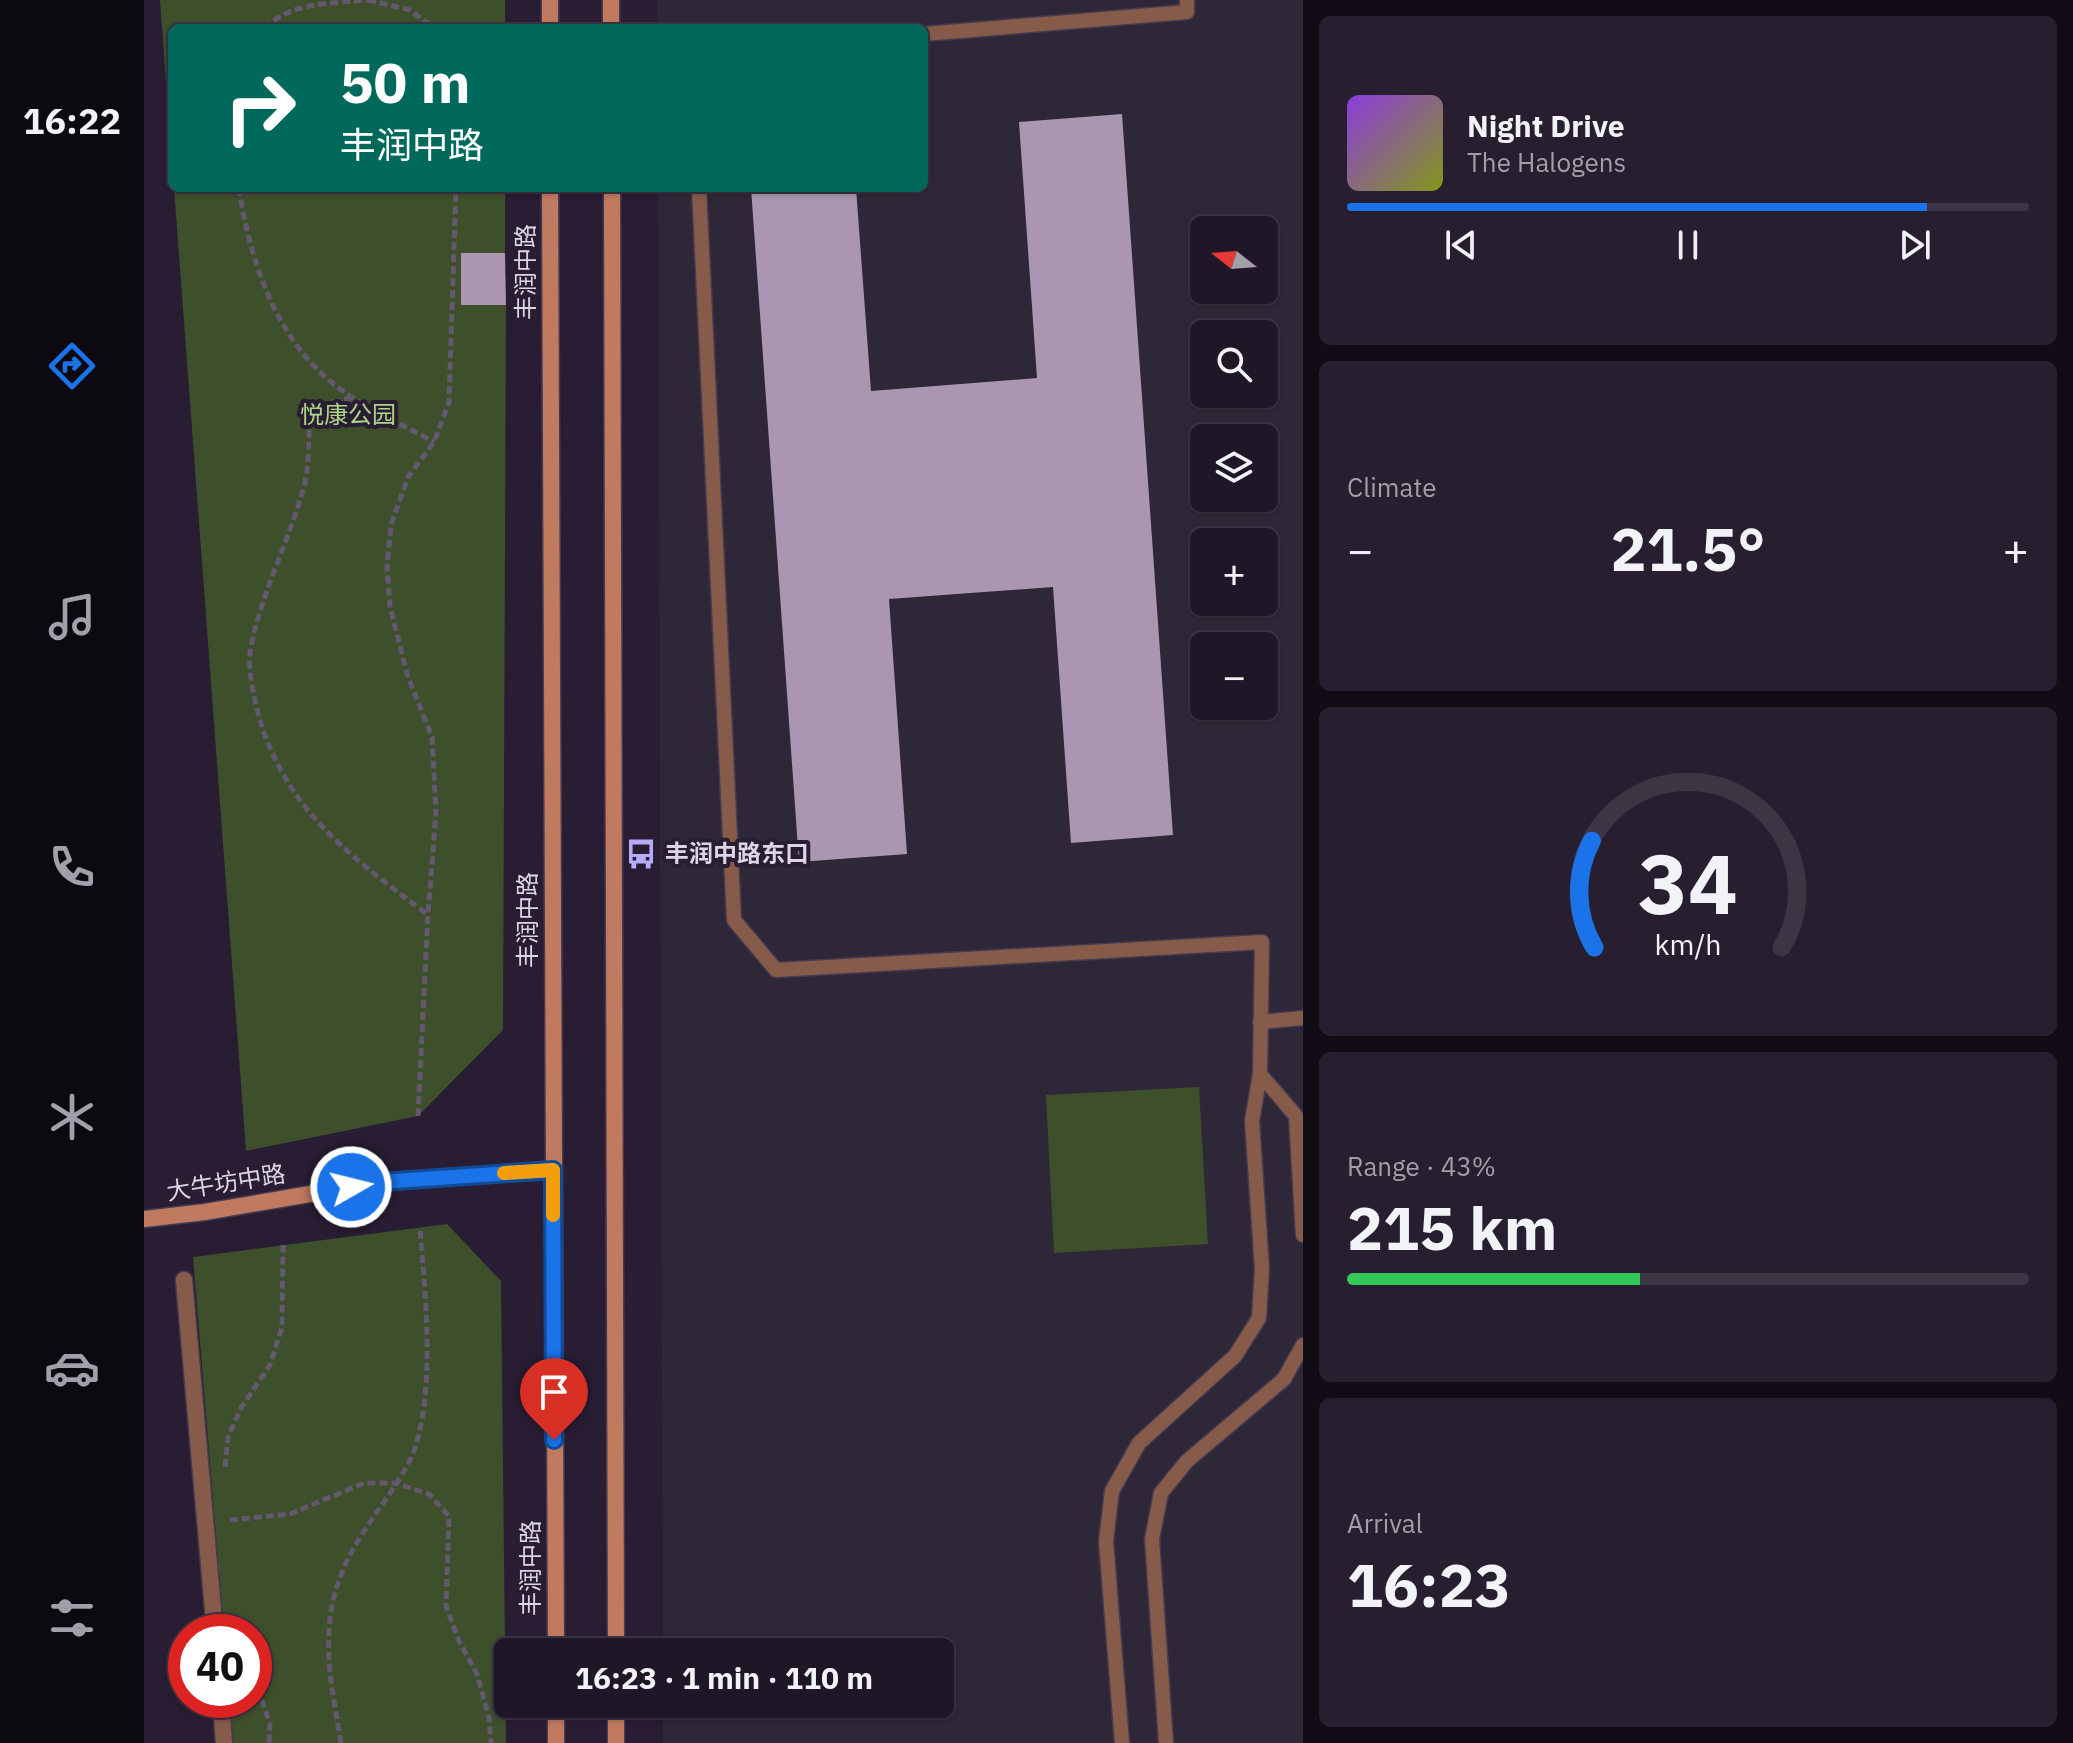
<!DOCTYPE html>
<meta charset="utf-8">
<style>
body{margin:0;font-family:"IBM Plex Sans","Noto Sans SC",sans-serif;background:#271f2f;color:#f1f3f6;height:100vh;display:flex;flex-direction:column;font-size:30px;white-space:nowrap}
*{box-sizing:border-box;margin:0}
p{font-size:26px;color:#a19fa7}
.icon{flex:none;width:44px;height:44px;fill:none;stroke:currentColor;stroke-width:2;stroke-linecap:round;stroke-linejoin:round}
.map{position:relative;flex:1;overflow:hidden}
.sheet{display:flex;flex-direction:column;gap:16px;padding:16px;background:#110c15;width:770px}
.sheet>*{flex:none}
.top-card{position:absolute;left:24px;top:24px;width:760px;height:168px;border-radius:12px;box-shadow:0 2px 6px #0004,0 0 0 2px #3c3544;background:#00695c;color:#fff;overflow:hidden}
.needle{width:52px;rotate:287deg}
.controls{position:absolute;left:1046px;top:216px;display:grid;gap:16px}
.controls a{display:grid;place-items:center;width:88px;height:88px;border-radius:12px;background:#1f1627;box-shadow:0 2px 6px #0004,0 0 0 2px #3c3544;font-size:40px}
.speed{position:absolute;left:24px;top:1614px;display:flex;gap:16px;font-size:40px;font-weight:700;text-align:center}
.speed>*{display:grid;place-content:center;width:104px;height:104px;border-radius:50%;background:#1f1627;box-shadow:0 2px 6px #0004,0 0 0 2px #3c3544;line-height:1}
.speed .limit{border:12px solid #d22;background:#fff;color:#111}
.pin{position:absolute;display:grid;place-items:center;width:68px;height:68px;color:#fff;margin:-82px -34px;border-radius:50% 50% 50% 0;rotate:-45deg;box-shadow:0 0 8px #0007}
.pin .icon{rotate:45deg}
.me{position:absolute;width:88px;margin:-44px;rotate:82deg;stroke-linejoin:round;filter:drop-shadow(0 0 6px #0008)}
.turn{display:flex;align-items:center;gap:28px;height:168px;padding:0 40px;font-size:36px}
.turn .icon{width:104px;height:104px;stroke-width:2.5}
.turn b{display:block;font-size:56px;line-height:68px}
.big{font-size:60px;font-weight:700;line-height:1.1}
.sheet .tile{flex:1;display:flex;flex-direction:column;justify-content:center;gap:12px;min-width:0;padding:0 28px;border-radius:12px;background:#271f2f}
.sheet .dial{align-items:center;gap:0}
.dial svg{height:208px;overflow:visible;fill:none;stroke:#3c3544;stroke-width:7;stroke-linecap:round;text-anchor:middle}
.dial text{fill:#f1f3f6;stroke:none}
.song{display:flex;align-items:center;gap:24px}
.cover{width:96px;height:96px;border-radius:12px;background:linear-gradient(135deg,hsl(270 70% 55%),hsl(70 70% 35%))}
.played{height:8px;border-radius:4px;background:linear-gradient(90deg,#1a73e8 85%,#3c3544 85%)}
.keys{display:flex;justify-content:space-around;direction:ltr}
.heat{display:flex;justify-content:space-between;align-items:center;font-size:44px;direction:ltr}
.charge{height:12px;border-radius:6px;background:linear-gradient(90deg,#34c759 43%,#3c3544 0)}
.trip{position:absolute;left:350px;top:1638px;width:460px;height:80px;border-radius:12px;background:#1f1627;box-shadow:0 2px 6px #0004,0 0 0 2px #3c3544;font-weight:700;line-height:80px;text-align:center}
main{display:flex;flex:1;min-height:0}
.tabs{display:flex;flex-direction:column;width:144px;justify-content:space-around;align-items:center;background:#0c0910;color:#a19fa7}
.tabs .icon{width:56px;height:56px}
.tabs .on{color:#1a73e8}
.tabs b{font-size:36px;color:#f1f3f6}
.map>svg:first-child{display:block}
</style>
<main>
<nav class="tabs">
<b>16:22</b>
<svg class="icon on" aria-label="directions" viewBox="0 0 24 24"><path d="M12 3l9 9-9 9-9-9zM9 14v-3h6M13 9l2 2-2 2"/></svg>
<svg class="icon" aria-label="music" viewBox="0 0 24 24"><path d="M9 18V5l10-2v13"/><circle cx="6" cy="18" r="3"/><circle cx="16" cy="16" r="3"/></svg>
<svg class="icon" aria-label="phone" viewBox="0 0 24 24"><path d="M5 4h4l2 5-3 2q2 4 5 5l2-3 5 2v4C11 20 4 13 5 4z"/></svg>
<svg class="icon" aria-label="climate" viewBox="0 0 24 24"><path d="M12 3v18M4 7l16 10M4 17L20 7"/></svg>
<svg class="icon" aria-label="car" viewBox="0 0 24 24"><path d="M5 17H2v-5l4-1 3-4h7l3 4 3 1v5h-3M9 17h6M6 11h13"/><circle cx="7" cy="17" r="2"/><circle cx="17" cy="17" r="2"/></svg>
<svg class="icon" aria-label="filters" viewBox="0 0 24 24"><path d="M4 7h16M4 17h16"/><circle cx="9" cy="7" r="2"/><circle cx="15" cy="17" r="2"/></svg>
</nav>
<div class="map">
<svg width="1159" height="1743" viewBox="0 0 1159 1743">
<rect width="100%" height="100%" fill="#291d34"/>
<path fill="#2e2737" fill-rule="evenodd" d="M513,0h646v1743h-640v-39h277v-52h-277l-5,-1464h266v-160h-266zM1060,230h60v60h-60zM1060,334h60v60h-60zM1060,438h60v60h-60zM1060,542h60v60h-60zM1060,646h60v60h-60z"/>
<g fill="#3e4f2b">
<polygon points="16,0 361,0 361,28 28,28 28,166"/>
<polygon points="30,188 361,188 361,253 317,254 317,305 362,305 359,1030 274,1116 102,1151"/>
<polygon points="1055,1087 1064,1244 910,1253 902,1095"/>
<polygon points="303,1224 357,1281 362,1743 89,1743 86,1700 110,1700 110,1632 80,1632 49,1257"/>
</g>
<g fill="#aa96b1">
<polygon points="978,114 1029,835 927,843 909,587 745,599 763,854 655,862 607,188 712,188 727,391 893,378 875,122"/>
<polygon points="317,253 361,253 362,305 317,305"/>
</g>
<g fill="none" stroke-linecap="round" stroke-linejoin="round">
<g stroke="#463a50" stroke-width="17">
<g id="lane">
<polyline points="780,34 1043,12 1043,0"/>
<polyline points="555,188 590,920 632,970 1118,942 1116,1074 1108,1121 1118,1269 1115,1318 1091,1356 995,1443 968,1491 962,1541 978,1743"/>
<polyline points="1116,1022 1159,1018"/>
<polyline points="1116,1074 1152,1116 1159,1235"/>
<polyline points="1022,1743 1008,1539 1017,1493 1043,1461 1140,1379 1159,1345"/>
</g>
</g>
<g stroke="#463a50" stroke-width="19">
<g id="street">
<polyline points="40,1280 71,1632"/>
<polyline points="77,1700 80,1743"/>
</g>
</g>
<g stroke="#463a50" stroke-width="19">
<g id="secondary">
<polyline points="406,0 406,28"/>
<polyline points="467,0 467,28"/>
<polyline points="406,188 412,1652"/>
<polyline points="468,188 472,1652"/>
<polyline points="0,1219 61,1212 236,1182 409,1170"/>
<polyline points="412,1704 412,1743"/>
<polyline points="472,1704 472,1743"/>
</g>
</g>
<g stroke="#63586d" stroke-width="5" stroke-dasharray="8 4" stroke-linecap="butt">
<polyline points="224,0 266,10 290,28"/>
<path d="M120,28c30,-27 66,-24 104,-28"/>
<path d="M95,188c9,62 31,133 76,179 32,34 79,53 119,75"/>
<path d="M208,398l-21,4 -21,15c-2,23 0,50 -7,73 -15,53 -41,102 -52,156 -4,22 2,46 7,67 26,96 93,144 169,201"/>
<polyline points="274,1116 284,914 292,812 288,737 263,674 246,606 243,567 247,525 264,477 290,442 305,402 312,188"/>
<polyline points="81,1467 84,1437 97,1408 126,1365 138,1327 139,1245"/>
<polyline points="86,1520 146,1514 220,1483 251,1483 285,1494 305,1516 302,1606 315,1641 333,1674 345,1718 347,1743"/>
<polyline points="110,1677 126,1724 125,1743"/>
<path d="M197,1743c-14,-81 -26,-137 22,-210 16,-26 44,-59 53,-88 19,-65 9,-151 4,-218"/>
</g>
<use href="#lane" stroke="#875b4a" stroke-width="14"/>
<use href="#street" stroke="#875b4a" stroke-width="16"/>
<use href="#secondary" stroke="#bf7a5f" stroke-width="16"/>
</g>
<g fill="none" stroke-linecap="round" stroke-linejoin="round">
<g stroke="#114b97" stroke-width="20">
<polyline id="route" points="207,1187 236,1182 409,1170 410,1440"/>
</g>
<use href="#route" stroke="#1a73e8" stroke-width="14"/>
<polyline stroke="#f59e0b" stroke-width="14" points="360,1173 409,1170 409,1215"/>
</g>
<defs>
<g id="bus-bare" transform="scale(2.4)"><path d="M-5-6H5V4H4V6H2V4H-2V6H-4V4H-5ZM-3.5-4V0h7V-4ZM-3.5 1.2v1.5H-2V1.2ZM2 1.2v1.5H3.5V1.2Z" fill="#b6acf8" stroke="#291d34" stroke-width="2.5" paint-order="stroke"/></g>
</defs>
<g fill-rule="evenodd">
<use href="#bus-bare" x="497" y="854"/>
</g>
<g text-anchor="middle" stroke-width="8" stroke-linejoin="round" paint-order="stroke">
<g font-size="24" fill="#dcd5e4" stroke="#291d34">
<text transform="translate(382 272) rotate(-90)" y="8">丰润中路</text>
<text transform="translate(384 920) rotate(-90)" y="8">丰润中路</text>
<text transform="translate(82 1183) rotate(-9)" y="8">大牛坊中路</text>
<text transform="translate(387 1568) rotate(-90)" y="8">丰润中路</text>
</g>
<g font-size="24" fill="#afd586" stroke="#291d34">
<text x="204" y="423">悦康公园</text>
</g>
<g font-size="24" font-weight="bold" fill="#dcd5e4" stroke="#291d34" text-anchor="start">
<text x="521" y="862">丰润中路东口</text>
</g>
</g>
</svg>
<div class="controls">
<a><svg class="needle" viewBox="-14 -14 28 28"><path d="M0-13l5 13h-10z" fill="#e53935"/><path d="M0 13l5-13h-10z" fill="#a19fa7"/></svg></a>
<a><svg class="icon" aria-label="search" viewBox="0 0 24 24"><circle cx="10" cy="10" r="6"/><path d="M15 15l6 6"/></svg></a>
<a><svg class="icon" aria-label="layers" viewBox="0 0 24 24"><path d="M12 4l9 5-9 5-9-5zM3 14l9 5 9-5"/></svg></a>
<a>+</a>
<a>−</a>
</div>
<div class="speed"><div class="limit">40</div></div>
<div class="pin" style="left:410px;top:1440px;background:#d93025"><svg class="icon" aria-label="arrive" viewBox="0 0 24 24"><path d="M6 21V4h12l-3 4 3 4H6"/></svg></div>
<svg class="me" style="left:207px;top:1187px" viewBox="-20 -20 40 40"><circle r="17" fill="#1a73e8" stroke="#fff" stroke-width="3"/><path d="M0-11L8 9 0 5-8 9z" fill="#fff"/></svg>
<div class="trip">16:23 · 1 min · 110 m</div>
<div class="top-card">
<div class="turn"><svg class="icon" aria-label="right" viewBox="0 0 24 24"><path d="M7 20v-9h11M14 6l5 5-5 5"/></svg><div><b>50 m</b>丰润中路</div></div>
</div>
</div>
<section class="sheet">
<div class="tile">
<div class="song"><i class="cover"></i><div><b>Night Drive</b><p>The Halogens</p></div></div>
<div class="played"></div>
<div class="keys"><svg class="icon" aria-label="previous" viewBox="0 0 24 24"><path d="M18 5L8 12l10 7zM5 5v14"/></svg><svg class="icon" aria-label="pause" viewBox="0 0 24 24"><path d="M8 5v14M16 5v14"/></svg><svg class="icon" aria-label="next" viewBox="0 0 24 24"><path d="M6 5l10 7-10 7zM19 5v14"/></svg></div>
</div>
<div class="tile"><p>Climate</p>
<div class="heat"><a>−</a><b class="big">21.5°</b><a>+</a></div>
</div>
<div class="tile dial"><svg viewBox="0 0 100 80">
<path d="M14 69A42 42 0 1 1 86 69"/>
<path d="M14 69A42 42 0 0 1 13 28" stroke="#1a73e8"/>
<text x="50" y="56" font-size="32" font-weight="700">34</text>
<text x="50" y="72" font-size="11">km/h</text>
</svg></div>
<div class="tile"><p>Range · 43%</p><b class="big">215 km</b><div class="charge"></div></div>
<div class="tile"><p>Arrival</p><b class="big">16:23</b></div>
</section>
</main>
